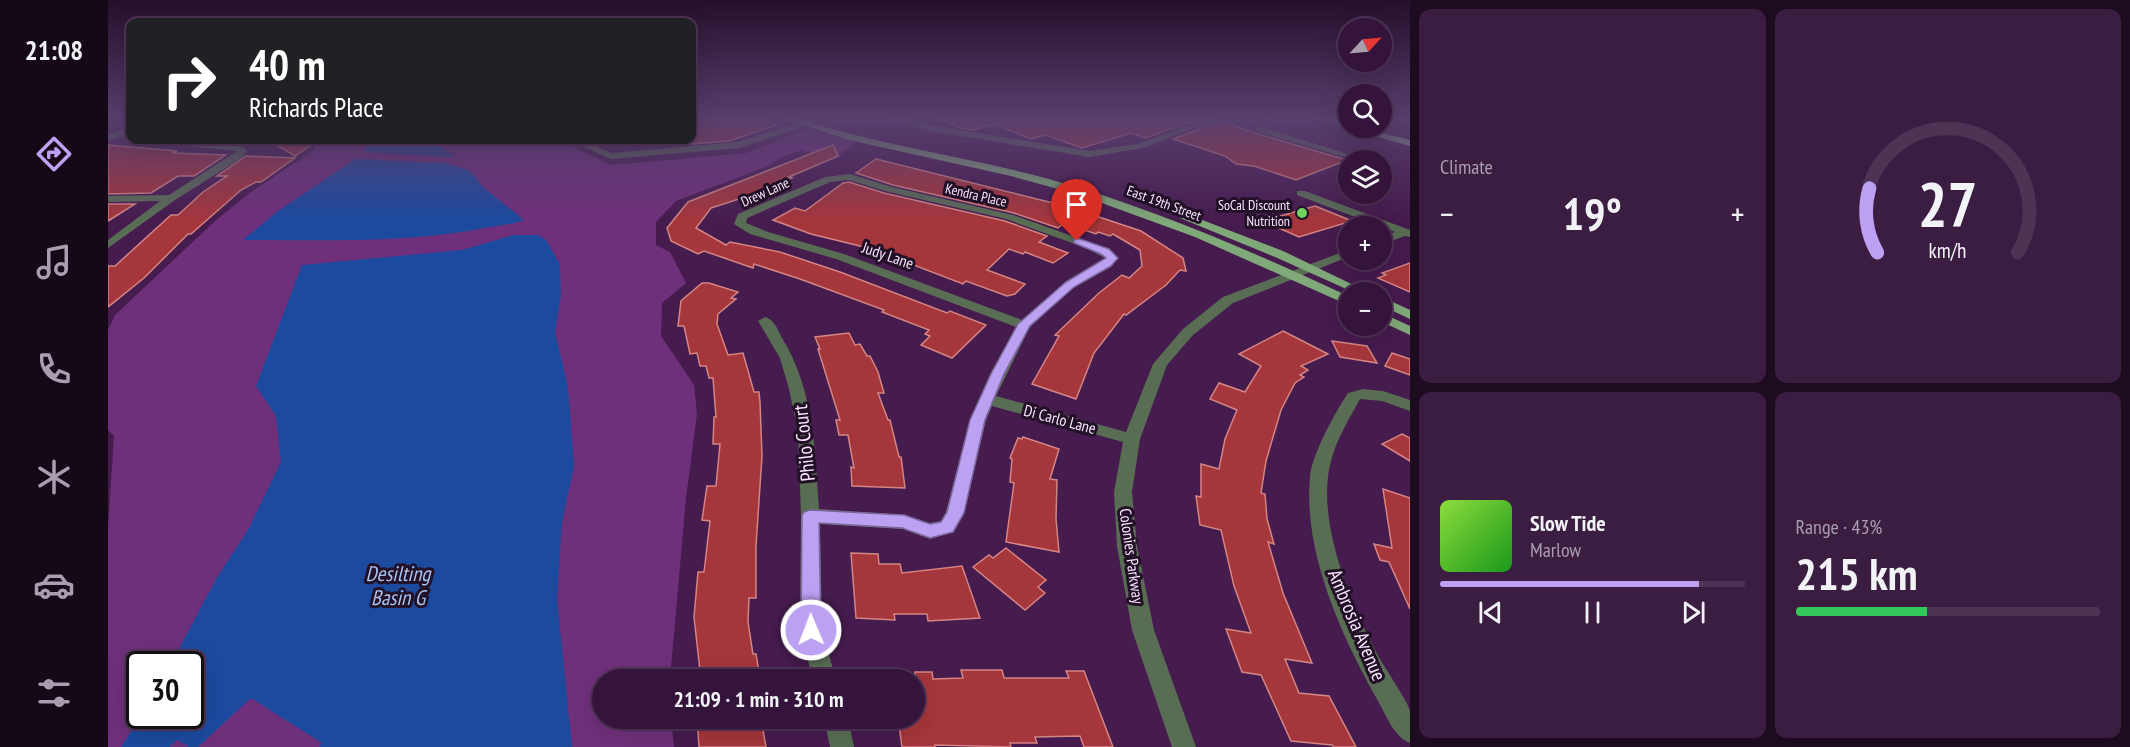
<!DOCTYPE html>
<meta charset="utf-8">
<style>
body{margin:0;font-family:"PT Sans Narrow",sans-serif;background:#3c1d42;color:#f1f3f6;height:100vh;display:flex;flex-direction:column;font-size:22px;white-space:nowrap}
*{box-sizing:border-box;margin:0}
p{font-size:20px;color:#a99eaf}
.icon{flex:none;width:33px;height:33px;fill:none;stroke:currentColor;stroke-width:2;stroke-linecap:round;stroke-linejoin:round}
.map{position:relative;flex:1;overflow:hidden}
.drawer{display:flex;flex-direction:column;gap:9px;padding:9px;background:#1d0b20;width:720px}
.drawer>*{flex:none}
.banner{position:absolute;left:18px;top:18px;width:570px;height:126px;border-radius:12px;box-shadow:0 6px 24px #0002,0 0 0 2px #4e3354;background:#202124;color:#fff;overflow:hidden}
.needle{width:39px;rotate:64deg}
.fabs{position:absolute;left:1230px;top:18px;display:grid;gap:12px}
.fabs a{display:grid;place-items:center;width:54px;height:54px;border-radius:50%;background:#34143a;box-shadow:0 6px 24px #0002,0 0 0 2px #4e3354;font-size:30px}
.speed{position:absolute;left:18px;top:651px;display:flex;gap:12px;font-size:30px;font-weight:700;text-align:center}
.speed>*{display:grid;place-content:center;width:78px;height:78px;border-radius:50%;background:#34143a;box-shadow:0 6px 24px #0002,0 0 0 2px #4e3354;line-height:1}
.speed .limit{border:3px solid #111;border-radius:9px;background:#fff;color:#111}
.pin{position:absolute;display:grid;place-items:center;width:51px;height:51px;color:#fff;margin:-62px -26px;border-radius:50% 50% 50% 0;rotate:-45deg;box-shadow:0 0 6px #0007}
.pin .icon{rotate:45deg}
.me{position:absolute;width:66px;margin:-33px;rotate:359deg;stroke-linejoin:round;filter:drop-shadow(0 0 4px #0008)}
.turn{display:flex;align-items:center;gap:21px;height:126px;padding:0 24px;font-size:27px}
.turn .icon{width:78px;height:78px;stroke-width:2.5}
.turn b{display:block;font-size:42px;line-height:51px}
.big{font-size:45px;font-weight:600;line-height:1.1}
.drawer .card{flex:1;display:flex;flex-direction:column;justify-content:center;gap:9px;min-width:0;padding:0 21px;border-radius:12px;background:#3c1d42}
.drawer .dial{align-items:center;gap:0}
.dial svg{height:156px;overflow:visible;fill:none;stroke:#4e3354;stroke-width:7;stroke-linecap:round;text-anchor:middle}
.dial text{fill:#f1f3f6;stroke:none}
.song{display:flex;align-items:center;gap:18px}
.cover{width:72px;height:72px;border-radius:9px;background:linear-gradient(135deg,hsl(90 70% 55%),hsl(120 70% 35%))}
.played{height:6px;border-radius:3px;background:linear-gradient(90deg,#bca0f2 85%,#4e3354 85%)}
.keys{display:flex;justify-content:space-around;direction:ltr}
.heat{display:flex;justify-content:space-between;align-items:center;font-size:33px;direction:ltr}
.charge{height:9px;border-radius:4px;background:linear-gradient(90deg,#34c759 43%,#4e3354 0)}
.drawer .tiles{flex:1;display:grid;gap:9px;grid-template-columns:repeat(2,1fr)}
.trip{position:absolute;left:484px;top:669px;width:333px;height:60px;border-radius:30px;background:#34143a;box-shadow:0 6px 24px #0002,0 0 0 2px #4e3354;font-weight:600;line-height:60px;text-align:center}
main{display:flex;flex:1;min-height:0}
.tab-bar{display:flex;flex-direction:column;width:108px;justify-content:space-around;align-items:center;background:#150817;color:#a99eaf}
.tab-bar .icon{width:42px;height:42px}
.tab-bar .current{color:#bca0f2}
.tab-bar b{font-size:27px;color:#f1f3f6}
.map>svg:first-child{display:block}
</style>
<main>
<nav class="tab-bar">
<b>21:08</b>
<svg class="icon current" aria-label="directions" viewBox="0 0 24 24"><path d="M12 3l9 9-9 9-9-9zM9 14v-3h6M13 9l2 2-2 2"/></svg>
<svg class="icon" aria-label="music" viewBox="0 0 24 24"><path d="M9 18V5l10-2v13"/><circle cx="6" cy="18" r="3"/><circle cx="16" cy="16" r="3"/></svg>
<svg class="icon" aria-label="phone" viewBox="0 0 24 24"><path d="M5 4h4l2 5-3 2q2 4 5 5l2-3 5 2v4C11 20 4 13 5 4z"/></svg>
<svg class="icon" aria-label="climate" viewBox="0 0 24 24"><path d="M12 3v18M4 7l16 10M4 17L20 7"/></svg>
<svg class="icon" aria-label="car" viewBox="0 0 24 24"><path d="M5 17H2v-5l4-1 3-4h7l3 4 3 1v5h-3M9 17h6M6 11h13"/><circle cx="7" cy="17" r="2"/><circle cx="17" cy="17" r="2"/></svg>
<svg class="icon" aria-label="filters" viewBox="0 0 24 24"><path d="M4 7h16M4 17h16"/><circle cx="9" cy="7" r="2"/><circle cx="15" cy="17" r="2"/></svg>
</nav>
<div class="map">
<svg width="1302" height="747" viewBox="0 0 1302 747">
<rect width="100%" height="100%" fill="#461b4e"/>
<path fill="#6f307b" fill-rule="evenodd" d="M698,129l50,13c-27,22 -23,20 -55,8l-19,7 -14,9 -92,35 -20,21v23l14,7 16,31 -24,20 -1,33 33,49 3,29 -11,84 -16,181 -67,1v38l68,1 3,28h-566v-219l6,-92 -6,-6v-100l7,-15 100,-94 36,-29 62,-41 6,-11h240l52,25 136,-12zM32,664h50v52h-50z"/>
<g fill="#1c4a9e">
<polygon points="263,140 325,140 346,157 256,152"/>
<path d="M247,159l90,4 24,7 14,17 41,33c-17,6 -32,6 -50,10 -76,13 -153,10 -231,10l35,-29z"/>
<polygon points="405,235 430,235 438,240 452,265 453,296 447,332 460,387 466,466 454,522 449,599 464,747 211,747 214,743 143,698 90,747 81,747 69,740 61,747 13,747 33,716 82,716 82,664 63,664 108,579 140,530 173,462 168,416 148,386 194,265 354,250"/>
</g>
<g fill="#a5363c" stroke="#d58584" stroke-width="1.5">
<polygon points="584,117 645,117 668,125 621,141 584,144"/>
<polygon points="894,117 895,122 913,117 1097,117 1037,138 1023,133 974,148 938,135 923,139 886,124 865,130 853,128 828,118"/>
<polygon points="1113,121 1147,133 1239,160 1188,180 1146,166 1128,164 1117,156 1065,139"/>
<polygon points="160,140 210,140 187,156"/>
<polygon points="0,145 69,151 64,153 118,155 86,176 70,176 43,193 0,194"/>
<polygon points="725,145 730,156 681,177 684,178 659,190 603,208 588,228 618,245 622,242 672,252 732,272 839,313 842,311 878,325 844,358 813,345 822,336 817,334 821,330 774,312 776,310 692,279 646,264 645,268 596,251 590,254 563,241 559,228 580,202"/>
<polygon points="138,156 187,158 153,182 148,182 133,190 83,234 80,234 36,278 0,307 0,266 7,266 63,215 70,215 95,192 119,176 109,176"/>
<polygon points="768,159 961,207 1033,231 1075,258 1078,271 1072,270 1058,285 1018,315 1016,314 986,353 968,399 924,384 951,336 947,335 991,293 1014,275 1021,278 1034,266 1032,250 1005,234 1002,236 990,232 988,234 956,223 950,228 906,213 785,185 748,173"/>
<polygon points="741,182 776,193 897,221 939,236 931,242 960,253 945,263 917,252 915,254 901,249 879,270 917,284 907,294 899,296 858,281 855,284 764,249 703,234 665,220 687,208 697,211 735,183"/>
<polygon points="0,204 27,204 0,221"/>
<polygon points="1207,206 1244,221 1191,237 1155,221"/>
<polygon points="1302,263 1302,292 1270,278 1278,275 1274,273"/>
<polygon points="594,283 601,283 630,292 623,298 628,299 610,314 609,324 620,355 635,353 646,392 651,392 652,402 654,456 648,546 648,598 641,598 640,622 645,654 648,654 651,672 641,673 641,678 630,680 593,680 586,617 590,572 596,572 602,521 594,520 599,486 608,486 612,444 605,444 606,417 608,417 605,378 601,378 598,366 592,366 589,353 582,354 576,326 570,326 573,301"/>
<polygon points="1175,331 1220,354 1193,366 1200,370 1192,375 1196,377 1187,383 1173,410 1158,461 1153,493 1157,494 1159,519 1166,544 1160,542 1175,593 1204,663 1177,659 1191,693 1221,696 1248,747 1226,747 1224,745 1183,741 1153,675 1134,672 1118,629 1143,633 1126,586 1113,530 1092,525 1088,496 1093,497 1093,464 1111,469 1117,439 1129,410 1102,399 1111,383 1137,392 1153,366 1131,354"/>
<polygon points="741,333 747,345 752,344 759,356 762,356 770,372 776,393 770,393 780,420 782,420 791,457 793,457 797,488 744,486 743,467 746,468 740,435 731,435 728,420 732,420 710,349 712,349 707,337"/>
<polygon points="1224,341 1259,346 1269,363 1232,357"/>
<polygon points="1284,353 1302,359 1302,375 1277,366"/>
<polygon points="1294,434 1302,438 1302,461 1274,444"/>
<polygon points="915,437 951,449 942,479 949,480 948,519 951,552 898,542 906,483 902,482 904,459 902,458 910,438 914,439"/>
<polygon points="1275,489 1302,498 1302,609 1281,562 1272,560 1266,544 1284,548"/>
<polygon points="898,548 938,580 930,587 937,593 917,610 865,567 881,555 885,558"/>
<polygon points="743,553 770,554 771,564 792,564 794,573 854,566 872,618 820,621 819,614 786,614 787,620 748,618"/>
<polygon points="853,670 894,670 896,678 961,678 958,671 976,671 1005,747 976,747 972,736 927,737 929,743 902,743 903,747 827,745 827,747 794,747 790,718 807,718 807,672 824,672 825,679 855,678"/>
<polygon points="589,718 653,718 658,747 591,747"/>
</g>
<g fill="none" stroke-linecap="round" stroke-linejoin="round">
<g fill="#596d55" fill-rule="evenodd">
<polygon points="775,117 790,117 822,125 981,151 1029,144 1104,117 1116,117 1035,148 981,157 822,131"/>
<polygon points="694,121 698,124 697,126 631,148 503,159 462,140 472,140 504,153 630,142"/>
<polygon points="22,126 22,132 0,141 0,135"/>
<polygon points="1148,127 1154,127 1259,160 1246,160 1148,131"/>
<path d="M44,140c21,-2 77,-2 95,10l-4,7 -68,43 -67,48v-8l52,-39 -52,1v-6l61,-1 68,-44 -81,-8z"/>
<path d="M742,174l42,13 121,28 96,34 9,9 -7,9 -37,20 -44,40 -34,69 130,36 27,-68 30,-35 40,-32 125,-47v7l-115,46 -40,32 -26,30 -27,74 -8,53 5,54 17,84 42,117h-24l-40,-117 -15,-84 -3,-54 9,-50 -131,-36 -6,14 -22,93 -10,19 -24,7 -27,-10 -83,-5 2,106 14,50h-23l-13,-50 1,-114 -3,-84 -9,-43 -9,-31 -22,-37 7,-4c9,2 13,13 17,21 32,52 33,112 37,171l85,6 26,8 11,-2 5,-9 24,-92 20,-46 26,-47 -180,-68 -86,-25 -16,-10 4,-10 87,-37zM741,180l36,11 121,28 80,29 19,10 -39,23 -44,39 -178,-66 -76,-22 -22,-9 1,-5 83,-36z"/>
<polygon points="1189,191 1197,191 1302,230 1302,237 1297,236 1274,244 1274,237 1287,232 1189,195"/>
<path d="M1255,389l20,2 27,9v11l-28,-10 -22,-2c-11,20 -25,43 -30,66 -13,57 20,137 46,187 6,12 33,51 34,59 0,10 0,22 0,32 -16,-6 -24,-28 -32,-42 -37,-66 -75,-148 -68,-225 3,-24 25,-63 38,-83z"/>
<polygon points="716,718 740,718 746,747 722,747"/>
</g>
<g fill="#7fa978" fill-rule="evenodd">
<path d="M672,117h13c84,28 171,39 256,62 104,29 202,72 299,117v9l-153,-68 -115,-42 -69,-19 -166,-37z"/>
<polygon points="1076,213 1175,251 1260,292 1245,292 1167,257 1072,218 1072,214"/>
<polygon points="1274,297 1302,310 1302,319 1274,306"/>
<polygon points="1274,313 1302,326 1302,335 1274,322"/>
</g>
<g fill="#8ec185" fill-rule="evenodd">
<polygon points="1202,117 1219,117 1240,123 1240,128 1255,128 1302,140 1302,146"/>
<polygon points="1286,117 1302,117 1302,123 1288,119"/>
</g>
</g>
<linearGradient id="sky" x2="0" y2="1"><stop stop-color="#260f2b"/><stop offset="0.53" stop-color="#573f6e"/><stop offset="1" stop-color="#573f6e" stop-opacity="0"/></linearGradient>
<rect width="1302" height="222" fill="url(#sky)"/>
<polygon fill="#bca0f2" stroke="#7a689d" stroke-width="1.5" points="969,238 1001,249 1010,258 1003,266 966,287 922,326 896,374 877,420 856,513 845,532 822,538 794,528 711,523 713,630 710,636 703,639 696,636 693,630 694,516 696,512 702,510 796,515 822,524 833,522 839,512 862,420 883,374 910,324 958,282 998,258 993,254 966,243 966,239"/>
<circle fill="#6fd360" stroke="#221026" stroke-width="2" cx="1194" cy="213" r="6"/>
<g text-anchor="middle" stroke-width="6" stroke-linejoin="round" paint-order="stroke">
<g font-size="14" fill="#fae5fe" stroke="#221026">
<text transform="translate(657 192) rotate(-24)" y="5">Drew Lane</text>
<text transform="translate(868 195) rotate(13)" y="5">Kendra Place</text>
<text transform="translate(1056 203) rotate(20)" y="5">East 19th Street</text>
</g>
<g font-size="14" fill="#fae5fe" stroke="#221026" text-anchor="end">
<text x="1182" y="210">SoCal Discount<tspan x="1182" dy="16">Nutrition</tspan></text>
</g>
<g font-size="16" fill="#fae5fe" stroke="#221026">
<text transform="translate(780 255) rotate(19)" y="6">Judy Lane</text>
<text transform="translate(952 419) rotate(15)" y="6">Di Carlo Lane</text>
<text transform="translate(1024 556) rotate(82)" y="6">Colonies Parkway</text>
</g>
<g font-size="20" fill="#fae5fe" stroke="#221026">
<text transform="translate(696 443) rotate(-96)" y="7">Philo Court</text>
<text transform="translate(1249 625) rotate(67)" y="7">Ambrosia Avenue</text>
</g>
<g font-size="21" font-style="italic" fill="#a9c3f0" stroke="#221026">
<text x="290" y="581">Desilting<tspan x="290" dy="24">Basin G</tspan></text>
</g>
</g>
</svg>
<div class="fabs">
<a><svg class="needle" viewBox="-14 -14 28 28"><path d="M0-13l5 13h-10z" fill="#e53935"/><path d="M0 13l5-13h-10z" fill="#a99eaf"/></svg></a>
<a><svg class="icon" aria-label="search" viewBox="0 0 24 24"><circle cx="10" cy="10" r="6"/><path d="M15 15l6 6"/></svg></a>
<a><svg class="icon" aria-label="layers" viewBox="0 0 24 24"><path d="M12 4l9 5-9 5-9-5zM3 14l9 5 9-5"/></svg></a>
<a>+</a>
<a>−</a>
</div>
<div class="speed"><div class="limit">30</div></div>
<div class="pin" style="left:969px;top:241px;background:#d93025"><svg class="icon" aria-label="arrive" viewBox="0 0 24 24"><path d="M6 21V4h12l-3 4 3 4H6"/></svg></div>
<svg class="me" style="left:703px;top:630px" viewBox="-20 -20 40 40"><circle r="17" fill="#bca0f2" stroke="#fff" stroke-width="3"/><path d="M0-11L8 9 0 5-8 9z" fill="#fff"/></svg>
<div class="trip">21:09 · 1 min · 310 m</div>
<div class="banner">
<div class="turn"><svg class="icon" aria-label="right" viewBox="0 0 24 24"><path d="M7 20v-9h11M14 6l5 5-5 5"/></svg><div><b>40 m</b>Richards Place</div></div>
</div>
</div>
<section class="drawer">
<div class="tiles">
<div class="card"><p>Climate</p>
<div class="heat"><a>−</a><b class="big">19°</b><a>+</a></div>
</div>
<div class="card dial"><svg viewBox="0 0 100 80">
<path d="M14 69A42 42 0 1 1 86 69"/>
<path d="M14 69A42 42 0 0 1 10 36" stroke="#bca0f2"/>
<text x="50" y="56" font-size="32" font-weight="700">27</text>
<text x="50" y="72" font-size="11">km/h</text>
</svg></div>
<div class="card">
<div class="song"><i class="cover"></i><div><b>Slow Tide</b><p>Marlow</p></div></div>
<div class="played"></div>
<div class="keys"><svg class="icon" aria-label="previous" viewBox="0 0 24 24"><path d="M18 5L8 12l10 7zM5 5v14"/></svg><svg class="icon" aria-label="pause" viewBox="0 0 24 24"><path d="M8 5v14M16 5v14"/></svg><svg class="icon" aria-label="next" viewBox="0 0 24 24"><path d="M6 5l10 7-10 7zM19 5v14"/></svg></div>
</div>
<div class="card"><p>Range · 43%</p><b class="big">215 km</b><div class="charge"></div></div>
</div>
</section>
</main>
